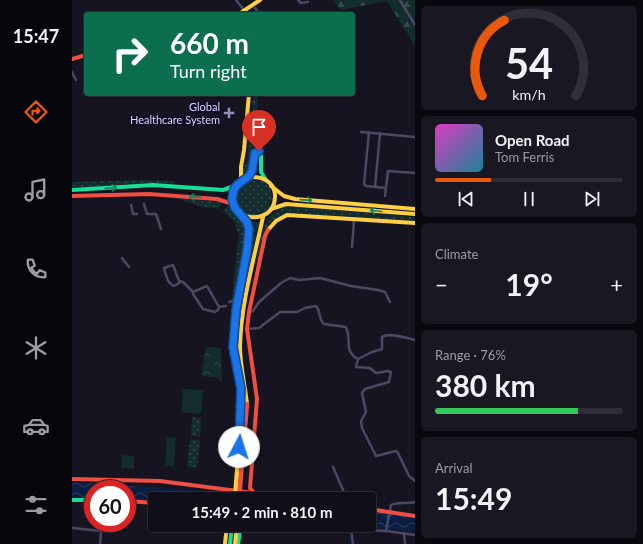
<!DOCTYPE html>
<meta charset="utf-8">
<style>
body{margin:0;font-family:Lato,sans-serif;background:#191822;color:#f1f3f6;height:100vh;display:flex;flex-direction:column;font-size:15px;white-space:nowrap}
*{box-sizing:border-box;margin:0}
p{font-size:13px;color:#9c9ca2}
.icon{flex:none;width:22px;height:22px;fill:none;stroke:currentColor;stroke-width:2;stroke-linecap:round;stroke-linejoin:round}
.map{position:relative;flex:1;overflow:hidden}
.drawer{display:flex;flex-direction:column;gap:6px;padding:6px;background:#09080e;width:228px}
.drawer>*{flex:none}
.banner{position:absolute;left:12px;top:12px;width:271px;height:84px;border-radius:4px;box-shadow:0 1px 3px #0004,0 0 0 1px #302f38;background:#0b6e4f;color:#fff;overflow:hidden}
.speed{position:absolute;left:12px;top:480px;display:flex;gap:8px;font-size:20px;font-weight:700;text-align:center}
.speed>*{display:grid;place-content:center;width:52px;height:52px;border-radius:50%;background:#100f19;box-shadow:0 1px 3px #0004,0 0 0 1px #302f38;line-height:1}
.speed .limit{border:6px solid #d22;background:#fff;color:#111}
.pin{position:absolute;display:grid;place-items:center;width:34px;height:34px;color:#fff;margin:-41px -17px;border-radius:50% 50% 50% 0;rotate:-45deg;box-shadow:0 0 4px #0007}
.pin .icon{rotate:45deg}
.me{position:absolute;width:44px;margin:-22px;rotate:5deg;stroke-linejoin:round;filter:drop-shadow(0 0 3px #0008)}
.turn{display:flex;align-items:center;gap:14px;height:84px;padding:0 20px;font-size:18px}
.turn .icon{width:52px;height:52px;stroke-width:2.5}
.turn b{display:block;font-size:28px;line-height:34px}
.big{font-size:30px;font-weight:700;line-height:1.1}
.drawer .card{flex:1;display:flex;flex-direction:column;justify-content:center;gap:6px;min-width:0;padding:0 14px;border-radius:6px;background:#191822}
.drawer .dial{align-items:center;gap:0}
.dial svg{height:104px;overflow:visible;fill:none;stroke:#302f38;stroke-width:7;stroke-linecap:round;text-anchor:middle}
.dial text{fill:#f1f3f6;stroke:none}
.song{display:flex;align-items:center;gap:12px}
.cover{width:48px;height:48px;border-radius:6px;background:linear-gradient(135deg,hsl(310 70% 55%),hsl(190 70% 35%))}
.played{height:4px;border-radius:2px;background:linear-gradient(90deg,#ea580c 30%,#302f38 30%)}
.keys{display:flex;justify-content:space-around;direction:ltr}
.heat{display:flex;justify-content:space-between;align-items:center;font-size:22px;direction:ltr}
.charge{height:6px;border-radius:3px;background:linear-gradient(90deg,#34c759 76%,#302f38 0)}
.trip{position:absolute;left:76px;top:492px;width:228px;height:40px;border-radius:4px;background:#100f19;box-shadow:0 1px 3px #0004,0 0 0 1px #302f38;font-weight:700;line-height:40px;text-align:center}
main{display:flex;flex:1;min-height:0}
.tab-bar{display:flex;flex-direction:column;width:72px;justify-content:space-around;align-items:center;background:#06060a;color:#9c9ca2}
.tab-bar .icon{width:28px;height:28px}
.tab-bar .on{color:#ea580c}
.tab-bar b{font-size:18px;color:#f1f3f6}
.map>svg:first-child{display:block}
</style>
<main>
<nav class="tab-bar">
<b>15:47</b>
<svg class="icon on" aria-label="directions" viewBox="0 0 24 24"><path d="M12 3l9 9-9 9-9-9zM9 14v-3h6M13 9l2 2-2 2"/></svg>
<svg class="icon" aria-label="music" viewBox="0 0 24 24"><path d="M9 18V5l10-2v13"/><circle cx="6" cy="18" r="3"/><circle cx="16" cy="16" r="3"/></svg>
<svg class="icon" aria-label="phone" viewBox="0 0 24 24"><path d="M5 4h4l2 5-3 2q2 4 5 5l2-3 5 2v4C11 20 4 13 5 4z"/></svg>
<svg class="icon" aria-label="climate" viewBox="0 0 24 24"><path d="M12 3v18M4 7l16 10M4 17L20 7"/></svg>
<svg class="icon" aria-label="car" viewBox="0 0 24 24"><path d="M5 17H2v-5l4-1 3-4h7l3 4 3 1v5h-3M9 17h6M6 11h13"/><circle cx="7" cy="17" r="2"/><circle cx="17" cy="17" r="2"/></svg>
<svg class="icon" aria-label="filters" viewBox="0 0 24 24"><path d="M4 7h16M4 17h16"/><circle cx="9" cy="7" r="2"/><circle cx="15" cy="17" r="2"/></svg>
</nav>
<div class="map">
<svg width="343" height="544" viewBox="0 0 343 544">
<defs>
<pattern id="grass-dots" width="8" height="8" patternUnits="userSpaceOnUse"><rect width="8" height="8" fill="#132c2d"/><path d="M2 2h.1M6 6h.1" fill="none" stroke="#354a4c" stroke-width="1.8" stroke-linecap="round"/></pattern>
<pattern id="forest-firs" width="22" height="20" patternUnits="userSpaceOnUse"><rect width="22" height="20" fill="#132c2d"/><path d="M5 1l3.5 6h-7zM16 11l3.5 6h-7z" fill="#354a4c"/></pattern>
<pattern id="park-crowns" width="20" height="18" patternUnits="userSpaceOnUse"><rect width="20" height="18" fill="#132c2d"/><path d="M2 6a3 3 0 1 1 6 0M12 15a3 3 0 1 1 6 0" fill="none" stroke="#354a4c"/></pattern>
<pattern id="water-waves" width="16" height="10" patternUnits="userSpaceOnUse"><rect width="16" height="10" fill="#0b1e41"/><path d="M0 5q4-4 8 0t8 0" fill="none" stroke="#2e3e5e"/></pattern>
</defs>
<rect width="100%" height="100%" fill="#161421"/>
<g fill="url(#grass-dots)">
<path d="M181,94h5c-1,17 0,61 -7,74 -2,4 -6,7 -9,9v-6l5,-11z"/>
<circle cx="181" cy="197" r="19"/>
<path d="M72,180l30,1 -1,3c-34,-3 -67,3 -101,3v-5z"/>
<polygon points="103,198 148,202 150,202 147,209 130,207"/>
<polygon points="156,205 171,222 174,233 161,307 159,306 167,234 161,220 151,211"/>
<path d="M213,206l130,11v4l-67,-3 -55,-4 -16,4 -7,5 -4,8 -8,29h-2c5,-22 5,-45 29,-54z"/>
<polygon points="188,221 185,230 170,317 166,316 179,230 177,223"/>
<polygon points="120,417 129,418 128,437 119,436"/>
<polygon points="118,439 128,440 125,468 115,467"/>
</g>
<polygon fill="url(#forest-firs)" points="262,0 343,0 343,46 315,1 268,10"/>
<polygon fill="url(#park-crowns)" points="134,347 149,348 150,382 145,378 129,376"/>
<g fill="#132c2d">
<polygon points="111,389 131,390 129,414 109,412"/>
<polygon points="95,437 104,438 102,466 93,465"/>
<polygon points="50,455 62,456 62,469 49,468"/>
</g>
<g fill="url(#water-waves)">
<polygon points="0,482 146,492 200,499 83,499 83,505 55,502 55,489 21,489 21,499 0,497"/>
<polygon points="297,511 343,516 343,532 278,525 297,525"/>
</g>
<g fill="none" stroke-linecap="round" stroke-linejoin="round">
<g stroke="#0b1e41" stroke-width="1">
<polyline points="276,525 276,527"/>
<polyline points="277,531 279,544"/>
</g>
<g stroke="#4a4962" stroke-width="2.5">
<polyline points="164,0 175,14"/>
<polyline points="226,0 229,3 236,2"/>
<polyline points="328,0 343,25"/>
<polyline points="183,8 187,14"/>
<polyline points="0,72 4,80"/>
<polyline points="289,132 343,137"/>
<polyline points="297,132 292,184 294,186 314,188"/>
<polyline points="303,187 308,133"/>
<polyline points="313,196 316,171 343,173"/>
<polyline points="72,204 75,214 84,214 89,229"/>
<polyline points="59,205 61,214 65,214"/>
<polyline points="280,247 282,220"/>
<polyline points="50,258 57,267"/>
<path d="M109,282l-7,4c-7,-3 -8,-11 -10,-18l9,-3 6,16 4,1 10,10 14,-6 12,21 7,-1"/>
<polyline points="121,292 121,294 131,309 143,312 146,310 147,307"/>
<polyline points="157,302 166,299"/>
<polyline points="177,312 181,311 187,302 209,283 218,278 227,280 248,278 279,286 306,290 313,292 318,302"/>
<path d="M175,329l12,-1 21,-16h17l8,-4 11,-2c5,5 2,13 8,18l22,3c6,13 -3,24 12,32l-2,8 14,1 6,5 12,-2 3,1 -2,10 -24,7 -3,4 4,19 -5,9 1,7 14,28 20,-5 2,2 11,23 6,5"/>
<path d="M286,359l14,-7 10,-3v-12c6,-5 25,1 33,3"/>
<polyline points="261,467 275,499"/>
<polyline points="289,499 289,495"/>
<polyline points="240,525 271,529 314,531 343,535"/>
<polyline points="0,528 29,531"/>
<polyline points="279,529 281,544"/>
<path d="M314,531l5,-26c6,-3 16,-1 24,-3"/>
<polyline points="332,533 333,544"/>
<polyline points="28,544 30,523"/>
</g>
<g stroke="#16e098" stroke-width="4">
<polyline points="174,178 180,171 183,153 187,151 189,152 189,172 194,180"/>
<polyline points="0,190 81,185 151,190 165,185"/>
<polyline points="0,500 21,500"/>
<polyline points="158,544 160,525"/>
<polyline points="166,544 169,525"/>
</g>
<g stroke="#ffcf43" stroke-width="4">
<polyline points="167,14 188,0"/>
<polyline points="169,181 169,167 172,150 177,94"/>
<polyline points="199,186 212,196 223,199 343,209"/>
<polyline points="199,209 214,204 343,214"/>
<path d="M169,215c15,5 33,2 34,-18 1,-24 -36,-27 -42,-5 -5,16 14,24 16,38 2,18 -4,38 -8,55"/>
<polyline points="196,230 204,221 215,215 343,223"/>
<path d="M175,404c-2,-19 -7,-38 -7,-58 1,-43 14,-87 23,-129"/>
<polyline points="153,544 155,525"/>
<polyline points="163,544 165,525"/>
</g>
<g stroke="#f24e42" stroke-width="4">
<polyline points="0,59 14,55"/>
<polyline points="0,196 77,194 145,199 161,204"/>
<polyline points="196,230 193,236 177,312 175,329 185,399 178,488 182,493 227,499"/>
<polyline points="169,285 164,311 162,350 169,384 170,405"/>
<polyline points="0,479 88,481 181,493"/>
<polyline points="55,501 83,503"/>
<polyline points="297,509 343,516"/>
</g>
<polyline stroke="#ffcf43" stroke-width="4.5" points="163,499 170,405"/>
<polyline stroke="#f24e42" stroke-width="4.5" points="167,499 175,404"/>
</g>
<defs><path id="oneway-shaft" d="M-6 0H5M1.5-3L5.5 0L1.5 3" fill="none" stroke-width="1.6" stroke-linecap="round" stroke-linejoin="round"/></defs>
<g stroke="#158265">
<use href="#oneway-shaft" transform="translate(39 188) rotate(-5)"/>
<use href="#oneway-shaft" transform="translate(123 197) rotate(-176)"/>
<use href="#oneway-shaft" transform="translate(234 200) rotate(4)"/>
<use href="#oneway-shaft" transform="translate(304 211) rotate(-175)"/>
</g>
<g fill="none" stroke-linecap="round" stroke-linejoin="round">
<g stroke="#114b97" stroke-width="10">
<polyline id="route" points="167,447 169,389 161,347 164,310 175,251 177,229 175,222 163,208 160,199 162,189 165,185 177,176 180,171 183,153 187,151"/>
</g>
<use href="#route" stroke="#1a73e8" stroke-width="7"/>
</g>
<path fill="#9591b1" stroke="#130f26" stroke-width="1.5" d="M155 107h4v4h4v4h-4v4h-4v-4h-4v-4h4z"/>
<g text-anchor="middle" stroke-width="4" stroke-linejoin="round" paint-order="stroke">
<g font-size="11" fill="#d9d4ff" stroke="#130f26" text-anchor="end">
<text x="148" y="111">Global<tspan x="148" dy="13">Healthcare System</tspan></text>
</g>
</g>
</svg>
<div class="speed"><div class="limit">60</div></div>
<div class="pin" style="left:187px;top:151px;background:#d93025"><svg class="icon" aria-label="arrive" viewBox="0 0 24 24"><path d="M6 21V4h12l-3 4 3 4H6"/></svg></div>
<svg class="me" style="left:167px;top:447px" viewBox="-20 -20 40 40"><circle r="19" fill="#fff"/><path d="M0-13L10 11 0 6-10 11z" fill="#1a73e8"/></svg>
<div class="trip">15:49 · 2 min · 810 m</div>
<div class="banner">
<div class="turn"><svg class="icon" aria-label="right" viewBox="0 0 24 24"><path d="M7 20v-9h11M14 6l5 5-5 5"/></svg><div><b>660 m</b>Turn right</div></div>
</div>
</div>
<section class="drawer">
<div class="card dial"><svg viewBox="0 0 100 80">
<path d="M14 69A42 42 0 1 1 86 69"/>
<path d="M14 69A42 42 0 0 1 31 11" stroke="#ea580c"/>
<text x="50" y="56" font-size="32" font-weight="700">54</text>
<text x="50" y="72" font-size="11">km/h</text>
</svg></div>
<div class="card">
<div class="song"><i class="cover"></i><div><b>Open Road</b><p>Tom Ferris</p></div></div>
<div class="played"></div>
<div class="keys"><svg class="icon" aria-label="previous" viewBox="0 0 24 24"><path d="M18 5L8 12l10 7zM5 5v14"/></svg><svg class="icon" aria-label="pause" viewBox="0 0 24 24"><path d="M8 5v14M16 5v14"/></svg><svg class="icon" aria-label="next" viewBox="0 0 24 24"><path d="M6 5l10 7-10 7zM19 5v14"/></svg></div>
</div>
<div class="card"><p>Climate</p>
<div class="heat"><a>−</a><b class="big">19°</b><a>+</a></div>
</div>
<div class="card"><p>Range · 76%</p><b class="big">380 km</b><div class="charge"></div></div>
<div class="card"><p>Arrival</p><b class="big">15:49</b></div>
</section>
</main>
